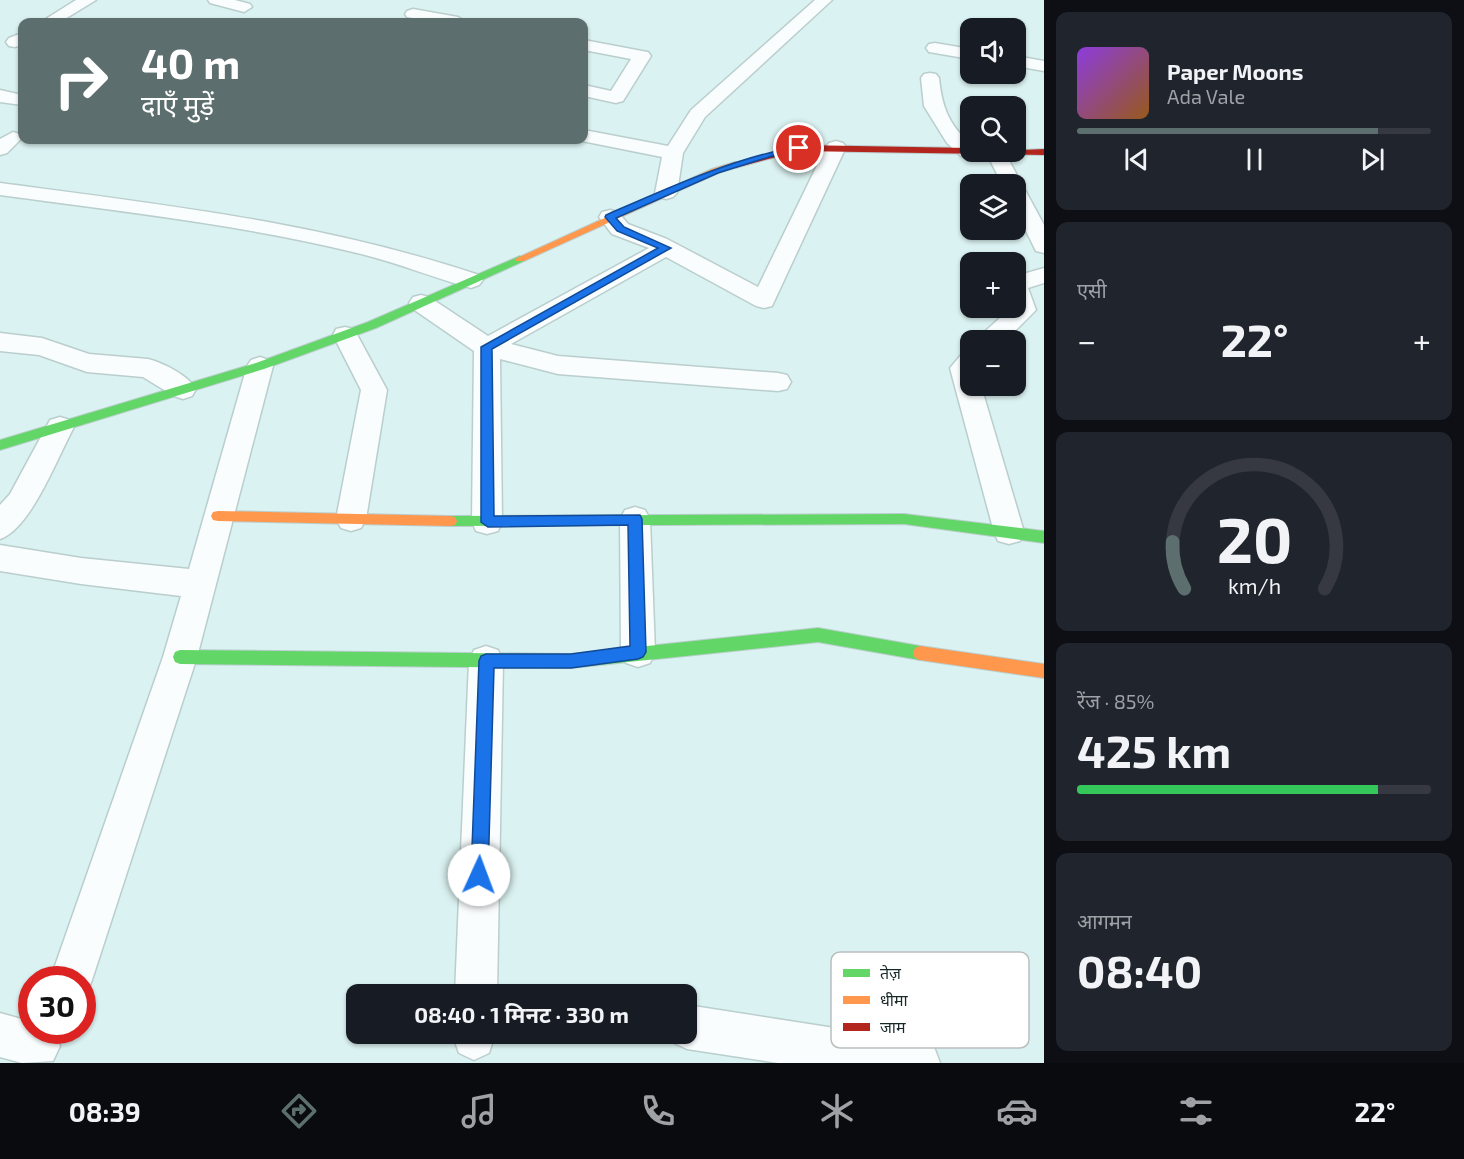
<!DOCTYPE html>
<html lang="hi">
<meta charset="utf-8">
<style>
body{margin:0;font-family:"Exo 2","Noto Sans Devanagari",sans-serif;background:#20242c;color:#f1f3f6;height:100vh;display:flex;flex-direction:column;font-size:22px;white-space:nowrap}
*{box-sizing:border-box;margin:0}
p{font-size:20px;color:#9ea1a6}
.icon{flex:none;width:33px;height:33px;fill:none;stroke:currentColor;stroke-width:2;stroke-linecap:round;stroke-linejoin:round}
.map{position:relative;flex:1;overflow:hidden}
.panel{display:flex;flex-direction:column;gap:12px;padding:12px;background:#0d0f14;width:420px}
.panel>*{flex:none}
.guide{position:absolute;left:18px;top:18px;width:570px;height:126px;border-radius:12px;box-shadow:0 2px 4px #0004;background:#5c6f6e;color:#fff;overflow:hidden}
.buttons{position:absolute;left:960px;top:18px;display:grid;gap:12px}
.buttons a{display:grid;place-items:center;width:66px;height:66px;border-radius:12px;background:#171b24;box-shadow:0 2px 4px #0004;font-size:30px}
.speed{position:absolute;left:18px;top:966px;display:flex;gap:12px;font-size:30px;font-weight:700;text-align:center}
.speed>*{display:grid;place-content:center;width:78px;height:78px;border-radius:50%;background:#171b24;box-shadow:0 2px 4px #0004;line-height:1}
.speed .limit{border:9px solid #d22;background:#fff;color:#111}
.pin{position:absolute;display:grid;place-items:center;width:51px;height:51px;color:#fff;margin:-26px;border:3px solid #fff;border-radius:50%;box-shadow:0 2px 6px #0007}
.me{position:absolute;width:66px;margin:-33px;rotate:2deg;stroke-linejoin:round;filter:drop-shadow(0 0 4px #0008)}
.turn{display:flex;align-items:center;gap:21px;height:126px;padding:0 24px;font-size:27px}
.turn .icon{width:78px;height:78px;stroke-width:2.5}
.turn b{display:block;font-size:42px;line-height:51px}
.big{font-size:45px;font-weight:700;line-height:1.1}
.panel .widget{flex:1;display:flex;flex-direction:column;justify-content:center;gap:9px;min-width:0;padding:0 21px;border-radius:12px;background:#20242c}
.panel .dial{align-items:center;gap:0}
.dial svg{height:156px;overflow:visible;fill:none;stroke:#363941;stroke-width:7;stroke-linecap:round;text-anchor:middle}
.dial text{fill:#f1f3f6;stroke:none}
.song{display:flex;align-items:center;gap:18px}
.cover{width:72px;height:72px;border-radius:9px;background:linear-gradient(135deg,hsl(270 70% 55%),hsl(30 70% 35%))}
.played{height:6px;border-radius:3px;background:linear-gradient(90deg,#5c6f6e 85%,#363941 85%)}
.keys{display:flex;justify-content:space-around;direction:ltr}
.heat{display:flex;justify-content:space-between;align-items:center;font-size:33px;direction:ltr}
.charge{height:9px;border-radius:4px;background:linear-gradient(90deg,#34c759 85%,#363941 0)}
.trip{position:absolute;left:346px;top:984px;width:351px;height:60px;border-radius:12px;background:#171b24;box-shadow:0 2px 4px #0004;font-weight:700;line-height:60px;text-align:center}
.dock{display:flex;height:96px;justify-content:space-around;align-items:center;background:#090b0e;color:#9ea1a6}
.dock .icon{width:42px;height:42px}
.dock .selected{color:#5c6f6e}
.dock b{font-size:27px;color:#f1f3f6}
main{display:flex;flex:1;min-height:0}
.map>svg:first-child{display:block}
</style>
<main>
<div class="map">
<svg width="1044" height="1063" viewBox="0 0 1044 1063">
<rect width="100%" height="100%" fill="#daf2f1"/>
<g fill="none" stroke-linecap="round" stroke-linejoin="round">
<g stroke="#bacecd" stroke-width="3">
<g id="street">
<polygon points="76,0 96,0 60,22 41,22"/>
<polygon points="208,0 235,0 250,4 252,7 244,12 210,3"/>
<polygon points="815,0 832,0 705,117 683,153 677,193 673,197 666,199 659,197 655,193 662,157 577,140 584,140 584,130 668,146 691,110"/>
<polygon points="413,9 458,17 466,22 433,22 407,17 405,14 407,11"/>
<polygon points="22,33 22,45 15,47 9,46 6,42 9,38"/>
<polygon points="584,40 642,51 648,52 651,56 623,101 616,103 584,96 584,85 611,91 631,59 584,50"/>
<polygon points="935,43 970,49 970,59 929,52 926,48 929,44"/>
<polygon points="1016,56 1044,61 1044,71 1016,66"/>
<path d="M930,73l6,1 3,4c3,29 9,45 31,66v8h8l-3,4h-14l-14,-13 -23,-37 -3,-28 3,-4z"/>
<polygon points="0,90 22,95 22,105 0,102"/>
<polygon points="13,132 20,134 22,138 7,153 0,155 0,139"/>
<polygon points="836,141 843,143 846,147 772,306 764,308 756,306 666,257 511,344 558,356 778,373 787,375 791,382 787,389 778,391 558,374 500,359 502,522 498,531 487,534 476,531 472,522 474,351 413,309 409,303 413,297 421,295 429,297 488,336 649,248 612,234 599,217 602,212 610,210 618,212 628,224 667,239 758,287 826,147 829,143"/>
<polygon points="986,152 1005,153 1044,225 1044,253 1036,251 1016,211 1016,184 1002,184"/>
<path d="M0,183c165,22 320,39 479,92l4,5 -4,5 -8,3c-40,-11 -78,-27 -118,-36 -116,-28 -235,-41 -353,-57z"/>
<polygon points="1044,268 1044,283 1028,288 1036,310 1006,340 979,340 982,334 1011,308 1016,308 1016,276"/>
<polygon points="345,327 354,329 387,390 366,519 361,528 351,531 341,528 336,519 361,390 333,335 336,329"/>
<path d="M0,333l42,5 47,16 59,5c15,4 40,16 48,30l-4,7 -9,3 -9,-3 -31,-19 -56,-5 -48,-17 -39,-4z"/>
<polygon points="970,352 970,386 981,386 1024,532 1020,541 1009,544 998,541 994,532 950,368 961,355"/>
<polygon points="260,357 269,360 273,366 197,657 92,980 86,995 82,996 82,980 50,980 163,657 181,596 81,584 0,571 0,545 81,558 189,569 247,366 251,360"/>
<path d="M60,417l10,3 4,7c-16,29 -43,102 -74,112v-34l10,-11 40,-74z"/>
<polygon points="635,507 645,510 650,519 655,652 650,663 638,667 626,663 621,652 620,519 625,510"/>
<polygon points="486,646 498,650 503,661 497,994 455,994 469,661 474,650"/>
<polygon points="687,1005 918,1041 934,1047 940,1063 778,1063 687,1049 672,1042 668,1034 687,1034"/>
<polygon points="0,1013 32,1022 32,1030 53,1031 60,1046 53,1061 22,1063 0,1057"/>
<polygon points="452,1034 495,1034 489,1053 474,1060 459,1053"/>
</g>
</g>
<g stroke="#bacecd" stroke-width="2">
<g id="fast">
<polygon points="520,256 525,259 524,261 376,328 264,369 0,450 0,440 256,363 368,322"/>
<polygon points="904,514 1044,531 1044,543 904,524 450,526 445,525 443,521 445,517 450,516"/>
<polygon points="818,628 920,646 925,648 927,653 925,658 920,660 818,642 571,668 180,664 175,662 173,657 175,652 180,650 571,654"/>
</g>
</g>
<g stroke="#bacecd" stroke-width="2">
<g id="slow">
<polygon points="735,162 738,163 738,167 718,173 524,261 516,261 515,259 712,169"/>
<polygon points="218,511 450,516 455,517 457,521 455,525 450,526 218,521 213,520 211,516 213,512"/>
<polygon points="920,646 1044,664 1044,678 920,660 915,658 913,653 915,648"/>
</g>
</g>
<g stroke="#bacecd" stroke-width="2">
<polygon id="jam" points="799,145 970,148 970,152 1044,149 1044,155 799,151 735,168 730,165"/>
</g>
<use href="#street" fill="#f9fdfd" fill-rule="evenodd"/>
<use href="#fast" fill="#63d668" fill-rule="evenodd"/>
<use href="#slow" fill="#ff974d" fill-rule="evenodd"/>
<use href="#jam" fill="#b3261e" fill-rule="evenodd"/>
</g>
<path fill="#1a73e8" stroke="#114b97" stroke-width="1.5" d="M799,146h3v4l-33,7 -51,16 -102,45 8,9 47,21 -179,101 2,167 146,-1 2,4 4,133 -3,5 -5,2 -67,9h-77l-6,207 -2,7 -7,2 -6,-2 -2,-7 8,-214 2,-5 5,-2h85l59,-8 -2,-121 -140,2 -7,-5v-175l177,-99 -41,-17 -12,-14 1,-2c64,-28 125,-56 193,-69z"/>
<rect x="831" y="952" width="198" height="96" rx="9" fill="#fff" stroke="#babfbe" stroke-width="1.5"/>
<rect x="843" y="969" width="27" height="8" fill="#63d668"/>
<rect x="843" y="996" width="27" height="8" fill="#ff974d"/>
<rect x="843" y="1023" width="27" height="8" fill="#b3261e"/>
<g font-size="16" fill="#182928">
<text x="880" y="979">तेज़</text>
<text x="880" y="1006">धीमा</text>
<text x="880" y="1033">जाम</text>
</g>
</svg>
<div class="buttons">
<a><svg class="icon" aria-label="sound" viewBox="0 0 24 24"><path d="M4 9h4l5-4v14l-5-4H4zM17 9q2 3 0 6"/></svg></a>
<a><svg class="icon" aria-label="search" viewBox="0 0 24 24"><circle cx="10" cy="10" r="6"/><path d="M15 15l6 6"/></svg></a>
<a><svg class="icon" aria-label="layers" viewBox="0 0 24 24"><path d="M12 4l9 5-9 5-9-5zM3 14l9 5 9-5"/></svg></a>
<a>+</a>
<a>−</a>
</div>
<div class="speed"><div class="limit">30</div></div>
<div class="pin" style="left:799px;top:148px;background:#d93025"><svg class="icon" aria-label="arrive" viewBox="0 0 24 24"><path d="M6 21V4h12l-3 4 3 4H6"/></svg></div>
<svg class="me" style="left:479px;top:875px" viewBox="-20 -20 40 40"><circle r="19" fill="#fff"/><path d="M0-13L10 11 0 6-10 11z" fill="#1a73e8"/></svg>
<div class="trip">08:40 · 1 मिनट · 330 m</div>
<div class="guide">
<div class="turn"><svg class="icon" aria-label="right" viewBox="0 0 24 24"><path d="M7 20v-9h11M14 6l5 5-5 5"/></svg><div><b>40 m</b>दाएँ मुड़ें</div></div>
</div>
</div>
<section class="panel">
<div class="widget">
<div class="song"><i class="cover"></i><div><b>Paper Moons</b><p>Ada Vale</p></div></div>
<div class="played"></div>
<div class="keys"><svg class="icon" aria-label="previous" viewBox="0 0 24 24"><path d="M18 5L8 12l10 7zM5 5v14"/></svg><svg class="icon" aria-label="pause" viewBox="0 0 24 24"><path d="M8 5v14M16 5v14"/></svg><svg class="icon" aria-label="next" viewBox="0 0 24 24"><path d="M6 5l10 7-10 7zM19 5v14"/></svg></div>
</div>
<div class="widget"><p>एसी</p>
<div class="heat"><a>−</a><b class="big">22°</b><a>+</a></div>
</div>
<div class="widget dial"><svg viewBox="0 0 100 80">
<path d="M14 69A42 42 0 1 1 86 69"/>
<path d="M14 69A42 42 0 0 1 8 45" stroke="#5c6f6e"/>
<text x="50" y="56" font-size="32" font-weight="700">20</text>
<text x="50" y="72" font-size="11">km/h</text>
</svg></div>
<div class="widget"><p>रेंज · 85%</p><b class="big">425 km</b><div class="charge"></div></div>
<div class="widget"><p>आगमन</p><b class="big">08:40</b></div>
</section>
</main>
<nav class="dock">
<b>08:39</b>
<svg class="icon selected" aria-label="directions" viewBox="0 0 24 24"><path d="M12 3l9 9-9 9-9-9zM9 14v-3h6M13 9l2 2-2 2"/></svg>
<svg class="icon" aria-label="music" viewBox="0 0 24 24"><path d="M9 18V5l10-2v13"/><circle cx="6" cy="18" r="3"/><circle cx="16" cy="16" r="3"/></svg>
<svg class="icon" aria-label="phone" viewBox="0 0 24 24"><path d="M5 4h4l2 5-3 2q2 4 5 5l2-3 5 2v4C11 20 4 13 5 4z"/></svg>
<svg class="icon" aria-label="climate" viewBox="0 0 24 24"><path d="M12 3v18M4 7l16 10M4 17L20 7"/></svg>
<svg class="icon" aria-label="car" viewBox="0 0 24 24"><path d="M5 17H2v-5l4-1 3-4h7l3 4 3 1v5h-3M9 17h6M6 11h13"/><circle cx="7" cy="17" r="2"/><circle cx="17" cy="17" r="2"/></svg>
<svg class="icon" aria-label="filters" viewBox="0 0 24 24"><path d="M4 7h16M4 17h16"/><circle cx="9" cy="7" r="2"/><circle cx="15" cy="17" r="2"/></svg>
<b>22°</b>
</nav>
